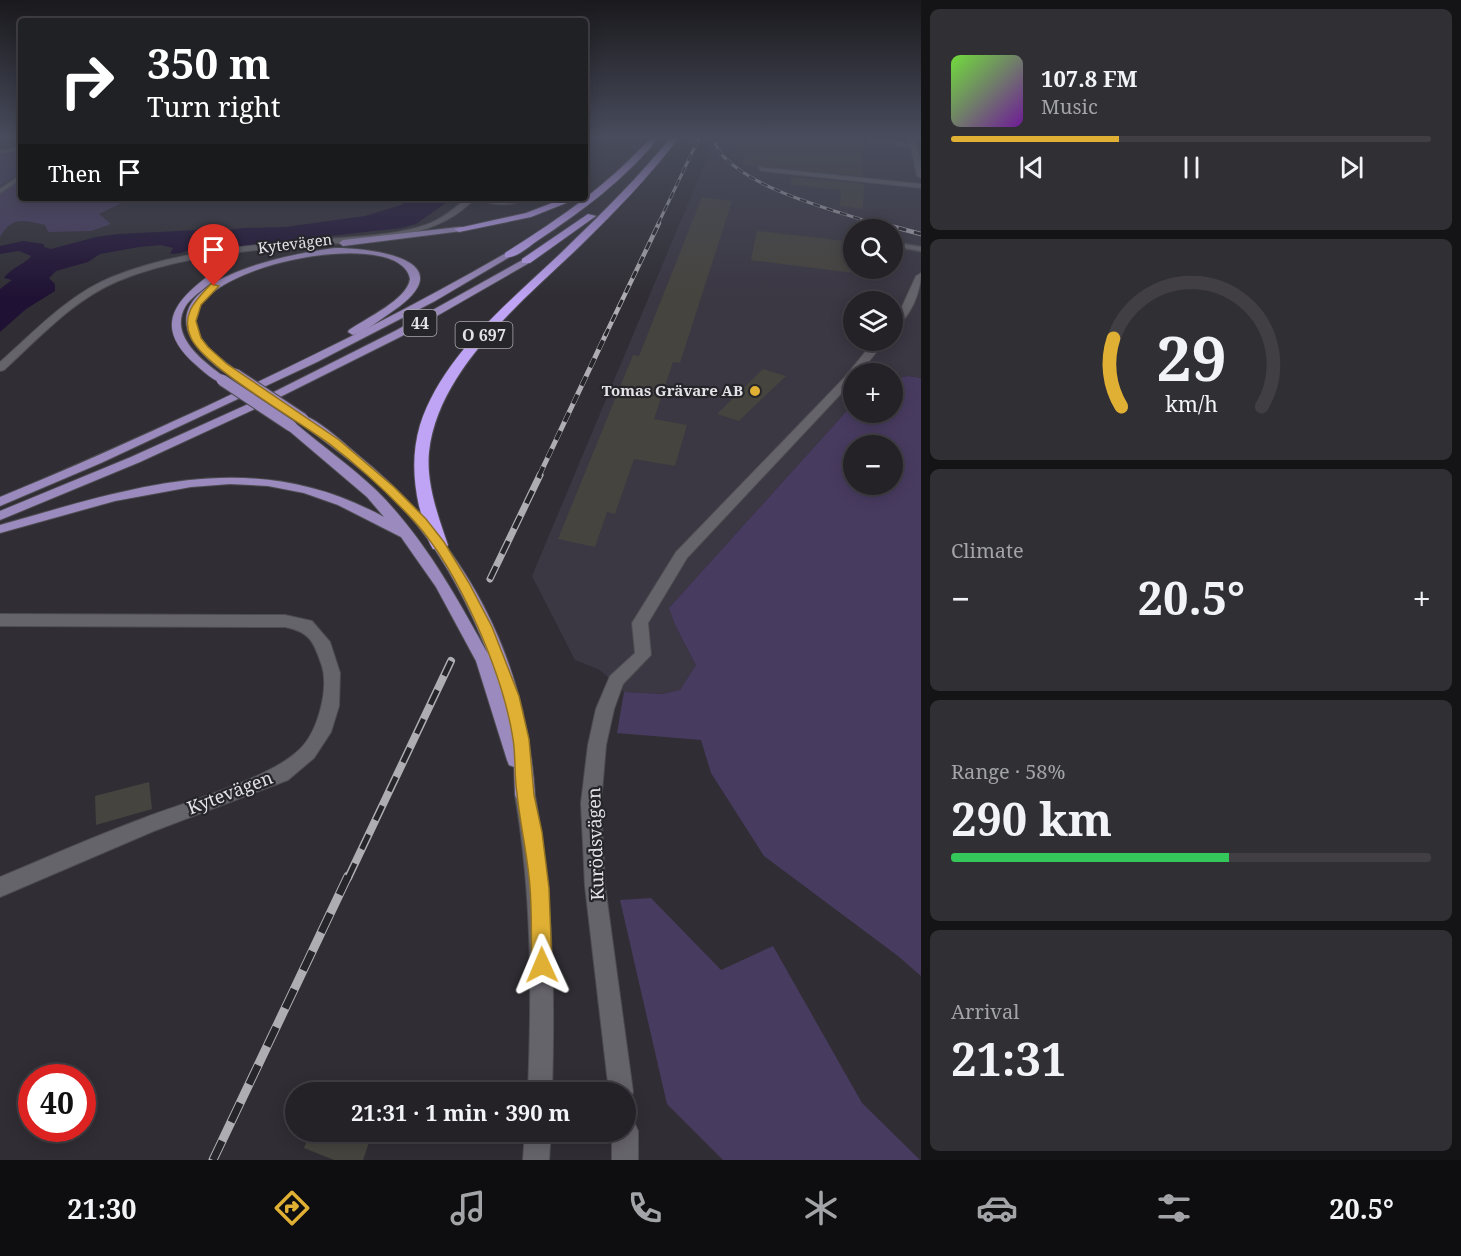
<!DOCTYPE html>
<meta charset="utf-8">
<style>
body{margin:0;font-family:"Noto Serif",serif;background:#302f33;color:#f1f3f6;height:100vh;display:flex;flex-direction:column;font-size:22px;white-space:nowrap}
*{box-sizing:border-box;margin:0}
p{font-size:20px;color:#a3a4a7}
.icon{flex:none;width:33px;height:33px;fill:none;stroke:currentColor;stroke-width:2;stroke-linecap:round;stroke-linejoin:round}
.map{position:relative;flex:1;overflow:hidden}
.details{display:flex;flex-direction:column;gap:9px;padding:9px;background:#141315;width:540px}
.details>*{flex:none}
.hud{position:absolute;left:18px;top:18px;width:570px;height:183px;border-radius:6px;box-shadow:0 3px 15px #0003,0 0 0 2px #413f44;background:#202124;color:#fff;overflow:hidden}
.controls{position:absolute;left:843px;top:219px;display:grid;gap:12px}
.controls a{display:grid;place-items:center;width:60px;height:60px;border-radius:50%;background:#242227;box-shadow:0 3px 15px #0003,0 0 0 2px #413f44;font-size:30px}
.speed{position:absolute;left:18px;top:1064px;display:flex;gap:12px;font-size:30px;font-weight:700;text-align:center}
.speed>*{display:grid;place-content:center;width:78px;height:78px;border-radius:50%;background:#242227;box-shadow:0 3px 15px #0003,0 0 0 2px #413f44;line-height:1}
.speed .limit{border:9px solid #d22;background:#fff;color:#111}
.pin{position:absolute;display:grid;place-items:center;width:51px;height:51px;color:#fff;margin:-62px -26px;border-radius:50% 50% 50% 0;rotate:-45deg;box-shadow:0 0 6px #0007}
.pin .icon{rotate:45deg}
.me{position:absolute;width:66px;margin:-33px;rotate:359deg;stroke-linejoin:round;filter:drop-shadow(0 0 4px #0008)}
.turn{display:flex;align-items:center;gap:21px;height:126px;padding:0 30px;font-size:27px}
.turn .icon{width:78px;height:78px;stroke-width:2.5}
.turn b{display:block;font-size:42px;line-height:51px}
.then{display:flex;align-items:center;height:57px;padding:0 30px;background:#0003;gap:12px;font-size:22px}
.big{font-size:45px;font-weight:700;line-height:1.1}
.details .widget{flex:1;display:flex;flex-direction:column;justify-content:center;gap:9px;min-width:0;padding:0 21px;border-radius:9px;background:#302f33}
.details .dial{align-items:center;gap:0}
.dial svg{height:156px;overflow:visible;fill:none;stroke:#413f44;stroke-width:7;stroke-linecap:round;text-anchor:middle}
.dial text{fill:#f1f3f6;stroke:none}
.song{display:flex;align-items:center;gap:18px}
.cover{width:72px;height:72px;border-radius:9px;background:linear-gradient(135deg,hsl(100 70% 55%),hsl(280 70% 35%))}
.played{height:6px;border-radius:3px;background:linear-gradient(90deg,#e0b034 35%,#413f44 35%)}
.keys{display:flex;justify-content:space-around;direction:ltr}
.heat{display:flex;justify-content:space-between;align-items:center;font-size:33px;direction:ltr}
.charge{height:9px;border-radius:4px;background:linear-gradient(90deg,#34c759 58%,#413f44 0)}
.trip{position:absolute;left:285px;top:1082px;width:351px;height:60px;border-radius:30px;background:#242227;box-shadow:0 3px 15px #0003,0 0 0 2px #413f44;font-weight:700;line-height:60px;text-align:center}
.dock{display:flex;height:96px;justify-content:space-around;align-items:center;background:#0e0e10;color:#a3a4a7}
.dock .icon{width:42px;height:42px}
.dock .current{color:#e0b034}
.dock b{font-size:27px;color:#f1f3f6}
main{display:flex;flex:1;min-height:0}
.map>svg:first-child{display:block}
</style>
<main>
<div class="map">
<svg width="921" height="1160" viewBox="0 0 921 1160">
<rect width="100%" height="100%" fill="#302e34"/>
<path fill="#3b3743" fill-rule="evenodd" d="M707,136h214v242l-13,-2 -15,3 -1,-5h-38l-1,30 -183,203 6,20 20,38 -16,25 -18,4 -38,-2 -24,-22 -25,-10 -43,-84 178,-425zM854,230h38v38h-38zM854,302h38v38h-38z"/>
<g fill="#483b60" fill-rule="evenodd">
<polygon points="21,150 21,173 0,186 0,153"/>
<path d="M21,179v19h111l-33,16 12,10 -20,7 -43,1 -3,-7c-22,-5 -33,-9 -45,12v-44z"/>
<path d="M908,376l13,2v598l-23,-20 -134,-100 -53,-83 -10,-33 -84,-7 7,-41 38,2 18,-4 16,-25 -20,-38 -7,-19 184,-204 1,8h38l1,-33zM854,446h38v38h-38z"/>
<polygon points="651,898 721,970 773,946 862,1103 920,1160 723,1160 667,1104 620,900"/>
</g>
<path fill="#1f1133" d="M413,198h40l-37,26 -15,4 -169,19 -38,1 -13,5 -11,1 3,-6 -12,-3 -22,2 -39,7 -12,8 -32,9 -7,7 6,6v7l-29,18 -26,23v-43l12,-9 -8,-2c8,-11 23,-15 27,-22l-12,-5 -19,3v-8l23,-5 21,3v3l7,2 45,-12 22,-3 79,-4 7,4 39,-6 42,-1 80,-11 36,-11z"/>
<g fill="#46443e">
<polygon points="738,136 831,136 830,142 861,145 863,176 743,165 745,157 732,156"/>
<polygon points="792,177 864,184 863,209 840,206 841,190 791,185"/>
<polygon points="702,197 732,201 680,363 673,362 654,419 687,425 675,466 634,459 615,514 607,512 595,547 558,539 633,355 639,356"/>
<polygon points="757,231 854,242 854,273 751,260"/>
<polygon points="763,369 786,376 739,421 717,414"/>
<polygon points="149,782 152,809 96,825 95,796"/>
<polygon points="311,1131 373,1131 363,1160 334,1160 304,1148"/>
</g>
<g fill="none" stroke-linecap="round" stroke-linejoin="round">
<g stroke="#4d4c51" stroke-width="3">
<g id="service">
<polygon points="867,140 913,144 915,145 913,146 869,142"/>
<polygon points="21,148 21,150 0,153 0,151"/>
<polygon points="21,175 21,179 0,193 0,189"/>
<path d="M477,198l25,3 24,-3c-14,9 -35,7 -49,0z"/>
<polygon points="892,242 921,247 921,251 892,246"/>
</g>
</g>
<g stroke="#4d4c51" stroke-width="2">
<g id="minor">
<polygon points="908,136 914,136 921,162 921,178 917,176"/>
<polygon points="758,167 921,184 921,188 761,171"/>
<path d="M467,198h8c-44,49 -132,43 -193,49 -55,6 -113,13 -164,34 -45,19 -79,57 -114,89l-4,1v-9c35,-31 68,-67 112,-85 54,-22 115,-29 173,-35 41,-4 113,-4 148,-20 13,-6 23,-15 34,-24z"/>
<path d="M921,273c0,19 -11,47 -29,56v-10l8,-8 16,-35z"/>
<polygon points="875,340 886,340 859,374 854,374 852,382 687,558 648,623 651,655 623,684 614,709 606,745 601,803 605,886 633,1092 630,1101 626,1103 626,1092 609,1092 585,886 581,803 588,745 596,709 610,676 635,653 632,623 676,552 844,378"/>
<path d="M0,614l285,1 27,6 18,21 10,31 -1,33 -8,26 -17,26 -26,22 -134,51 -154,66v-20c48,-20 95,-41 144,-59 41,-16 129,-40 157,-70 17,-17 28,-59 21,-82 -8,-23 -11,-34 -37,-39l-285,-1z"/>
<polygon points="626,1118 634,1122 638,1131 638,1160 612,1160 612,1131 626,1131"/>
</g>
</g>
<g stroke="#4d4c51" stroke-width="2">
<g id="tertiary">
<path d="M525,787l7,2 3,6c18,99 20,197 17,297h-24c4,-100 4,-198 -13,-297l3,-6z"/>
<polygon points="525,1131 551,1131 549,1160 523,1160"/>
</g>
</g>
<g stroke="#4d4c51" stroke-width="2">
<g id="primary">
<polygon points="459,227 462,227 462,231 343,246 339,243 343,240"/>
<path d="M335,248c40,0 130,13 58,63 -12,8 -26,20 -40,24l-5,-3 1,-2c17,-12 58,-30 61,-51 -9,-53 -205,-16 -214,37 -4,25 26,44 43,56v4c-11,2 -23,-10 -31,-17 -79,-75 79,-105 127,-111z"/>
<path d="M506,253l7,2 -78,46 -118,61 -216,101 -101,43v-9c69,-28 137,-59 205,-90 102,-48 203,-97 301,-154z"/>
<polygon points="526,258 529,259 529,263 402,336 272,401 140,462 0,520 0,511 131,457 264,397 395,331"/>
<path d="M207,277l8,2c-9,9 -20,15 -28,25 -21,31 17,58 39,74v4l-4,1c-10,-3 -19,-12 -27,-19 -39,-35 -24,-60 12,-87z"/>
<path d="M303,415c16,5 42,29 55,40 108,87 168,202 177,340l-3,6 -7,2 -7,-2 -3,-6 -1,-28 -5,-2 -2,-5 -31,-99 -40,-74 -35,-50 -63,-32 -34,-12 -36,-7 -38,-2 -39,3 -76,14 -115,32v-8c135,-38 252,-80 384,-8l-17,-20 -80,-68 -2,-3 6,-4 4,1c27,23 57,44 82,68 47,47 79,105 111,163 -18,-46 -40,-90 -71,-129 -33,-41 -77,-72 -118,-103v-6z"/>
</g>
</g>
<g stroke="#4d4c51" stroke-width="2">
<g id="motorway">
<path d="M652,136h8c-34,43 -78,75 -123,105 -9,6 -21,18 -32,16v-4c54,-34 105,-69 147,-117z"/>
<path d="M672,136h8c-30,40 -65,76 -101,111 -56,54 -141,122 -150,205 -3,31 9,64 19,93l-3,4h-12c-8,-12 -10,-30 -14,-43 -6,-27 -7,-54 1,-81 23,-71 91,-124 143,-174 38,-37 76,-74 109,-115z"/>
<polygon points="565,198 579,198 531,217 459,232 454,229 526,213"/>
<polygon points="588,214 596,216 530,263 522,263 522,259"/>
</g>
</g>
<use href="#service" fill="#66646b" fill-rule="evenodd"/>
<use href="#minor" fill="#66646b" fill-rule="evenodd"/>
<use href="#tertiary" fill="#66646b" fill-rule="evenodd"/>
<use href="#primary" fill="#9b8abd" fill-rule="evenodd"/>
<use href="#motorway" fill="#bfa3f4" fill-rule="evenodd"/>
<g stroke="#aeadb1" stroke-width="3">
<g id="rail-far5">
<path d="M712,136c3,7 6,15 11,20 33,35 108,53 152,68"/>
<polyline points="658,224 700,136"/>
</g>
</g>
<g stroke="#aeadb1" stroke-width="4.5">
<g id="rail-far4">
<polyline points="871,223 891,230"/>
<polyline points="883,224 921,234"/>
<polyline points="605,336 659,223"/>
</g>
</g>
<g stroke="#aeadb1" stroke-width="5">
<polyline id="rail-far3" points="539,476 606,334"/>
</g>
<g stroke="#aeadb1" stroke-width="7">
<polyline id="rail-far2" points="490,579 540,475"/>
</g>
<g stroke="#aeadb1" stroke-width="8">
<polyline id="rail-far1" points="348,878 451,661"/>
</g>
<g stroke="#aeadb1" stroke-width="9">
<polyline id="rail" points="213,1160 348,876"/>
</g>
<use href="#rail-far5" stroke="#26252a" stroke-width="2" stroke-dasharray="7" stroke-linecap="butt"/>
<use href="#rail-far4" stroke="#26252a" stroke-width="3" stroke-dasharray="8" stroke-linecap="butt"/>
<use href="#rail-far3" stroke="#26252a" stroke-width="4" stroke-dasharray="10" stroke-linecap="butt"/>
<use href="#rail-far2" stroke="#26252a" stroke-width="4.5" stroke-dasharray="14" stroke-linecap="butt"/>
<use href="#rail-far1" stroke="#26252a" stroke-width="5" stroke-dasharray="16" stroke-linecap="butt"/>
<use href="#rail" stroke="#26252a" stroke-width="7" stroke-dasharray="21" stroke-linecap="butt"/>
<g stroke="#4d4c51" stroke-width="13" stroke-linecap="butt">
<g id="primary-bridge">
<polyline points="235,374 303,419"/>
<polyline points="222,380 291,426"/>
</g>
</g>
<use href="#primary-bridge" stroke="#9b8abd" stroke-width="11"/>
</g>
<linearGradient id="sky" x2="0" y2="1"><stop stop-color="#1a191d"/><stop offset="0.46" stop-color="#484c5c"/><stop offset="1" stop-color="#484c5c" stop-opacity="0"/></linearGradient>
<rect width="921" height="298" fill="url(#sky)"/>
<path fill="#e0b034" stroke="#927222" stroke-width="1.5" d="M211,284l8,2 -18,19 -5,16 5,17 7,9 19,17 112,76 55,47 32,32 18,23 25,41 23,44 27,69 10,43 5,56 8,37 7,56 3,77 -3,7 -7,3 -7,-3 -3,-7c-1,-26 0,-52 -2,-77 -2,-32 -10,-63 -13,-95 -3,-17 -1,-36 -4,-54 -10,-65 -54,-168 -98,-217 -26,-28 -54,-54 -84,-77 -30,-23 -126,-77 -140,-107 -11,-23 5,-38 20,-54z"/>
<circle fill="#e0b034" stroke="#26252a" stroke-width="2" cx="755" cy="391" r="6"/>
<g text-anchor="middle" stroke-width="4.5" stroke-linejoin="round" paint-order="stroke">
<g font-size="15" fill="#e3e2e6" stroke="#26252a">
<text transform="translate(295 244) rotate(-7)" y="5">Kytevägen</text>
</g>
<g font-size="15" font-weight="bold" fill="#e3e2e6" stroke="#26252a" text-anchor="end">
<text x="743" y="396">Tomas Grävare AB</text>
</g>
<g fill="#26252a" stroke="#aaa9ae" stroke-width="1.5">
<rect x="403.5" y="310" width="33" height="26" rx="4.5"/>
<rect x="455.5" y="322" width="57" height="26" rx="4.5"/>
</g>
<g font-size="16" font-weight="bold" fill="#e3e2e6">
<text x="420" y="329">44</text>
<text x="484" y="341">O 697</text>
</g>
<g font-size="18" fill="#e3e2e6" stroke="#26252a">
<text transform="translate(230 793) rotate(-21)" y="6">Kytevägen</text>
<text transform="translate(596 844) rotate(-92)" y="6">Kurödsvägen</text>
</g>
</g>
</svg>
<div class="controls">
<a><svg class="icon" aria-label="search" viewBox="0 0 24 24"><circle cx="10" cy="10" r="6"/><path d="M15 15l6 6"/></svg></a>
<a><svg class="icon" aria-label="layers" viewBox="0 0 24 24"><path d="M12 4l9 5-9 5-9-5zM3 14l9 5 9-5"/></svg></a>
<a>+</a>
<a>−</a>
</div>
<div class="speed"><div class="limit">40</div></div>
<div class="pin" style="left:214px;top:286px;background:#d93025"><svg class="icon" aria-label="arrive" viewBox="0 0 24 24"><path d="M6 21V4h12l-3 4 3 4H6"/></svg></div>
<svg class="me" style="left:542px;top:965px" viewBox="-20 -20 40 40"><path d="M0-17L14 15 0 8-14 15z" fill="#e0b034" stroke="#fff" stroke-width="4"/></svg>
<div class="trip">21:31 · 1 min · 390 m</div>
<div class="hud">
<div class="turn"><svg class="icon" aria-label="right" viewBox="0 0 24 24"><path d="M7 20v-9h11M14 6l5 5-5 5"/></svg><div><b>350 m</b>Turn right</div></div>
<div class="then">Then<svg class="icon" aria-label="arrive" viewBox="0 0 24 24"><path d="M6 21V4h12l-3 4 3 4H6"/></svg></div>
</div>
</div>
<section class="details">
<div class="widget">
<div class="song"><i class="cover"></i><div><b>107.8 FM</b><p>Music</p></div></div>
<div class="played"></div>
<div class="keys"><svg class="icon" aria-label="previous" viewBox="0 0 24 24"><path d="M18 5L8 12l10 7zM5 5v14"/></svg><svg class="icon" aria-label="pause" viewBox="0 0 24 24"><path d="M8 5v14M16 5v14"/></svg><svg class="icon" aria-label="next" viewBox="0 0 24 24"><path d="M6 5l10 7-10 7zM19 5v14"/></svg></div>
</div>
<div class="widget dial"><svg viewBox="0 0 100 80">
<path d="M14 69A42 42 0 1 1 86 69"/>
<path d="M14 69A42 42 0 0 1 10 34" stroke="#e0b034"/>
<text x="50" y="56" font-size="32" font-weight="700">29</text>
<text x="50" y="72" font-size="11">km/h</text>
</svg></div>
<div class="widget"><p>Climate</p>
<div class="heat"><a>−</a><b class="big">20.5°</b><a>+</a></div>
</div>
<div class="widget"><p>Range · 58%</p><b class="big">290 km</b><div class="charge"></div></div>
<div class="widget"><p>Arrival</p><b class="big">21:31</b></div>
</section>
</main>
<nav class="dock">
<b>21:30</b>
<svg class="icon current" aria-label="directions" viewBox="0 0 24 24"><path d="M12 3l9 9-9 9-9-9zM9 14v-3h6M13 9l2 2-2 2"/></svg>
<svg class="icon" aria-label="music" viewBox="0 0 24 24"><path d="M9 18V5l10-2v13"/><circle cx="6" cy="18" r="3"/><circle cx="16" cy="16" r="3"/></svg>
<svg class="icon" aria-label="phone" viewBox="0 0 24 24"><path d="M5 4h4l2 5-3 2q2 4 5 5l2-3 5 2v4C11 20 4 13 5 4z"/></svg>
<svg class="icon" aria-label="climate" viewBox="0 0 24 24"><path d="M12 3v18M4 7l16 10M4 17L20 7"/></svg>
<svg class="icon" aria-label="car" viewBox="0 0 24 24"><path d="M5 17H2v-5l4-1 3-4h7l3 4 3 1v5h-3M9 17h6M6 11h13"/><circle cx="7" cy="17" r="2"/><circle cx="17" cy="17" r="2"/></svg>
<svg class="icon" aria-label="filters" viewBox="0 0 24 24"><path d="M4 7h16M4 17h16"/><circle cx="9" cy="7" r="2"/><circle cx="15" cy="17" r="2"/></svg>
<b>20.5°</b>
</nav>
